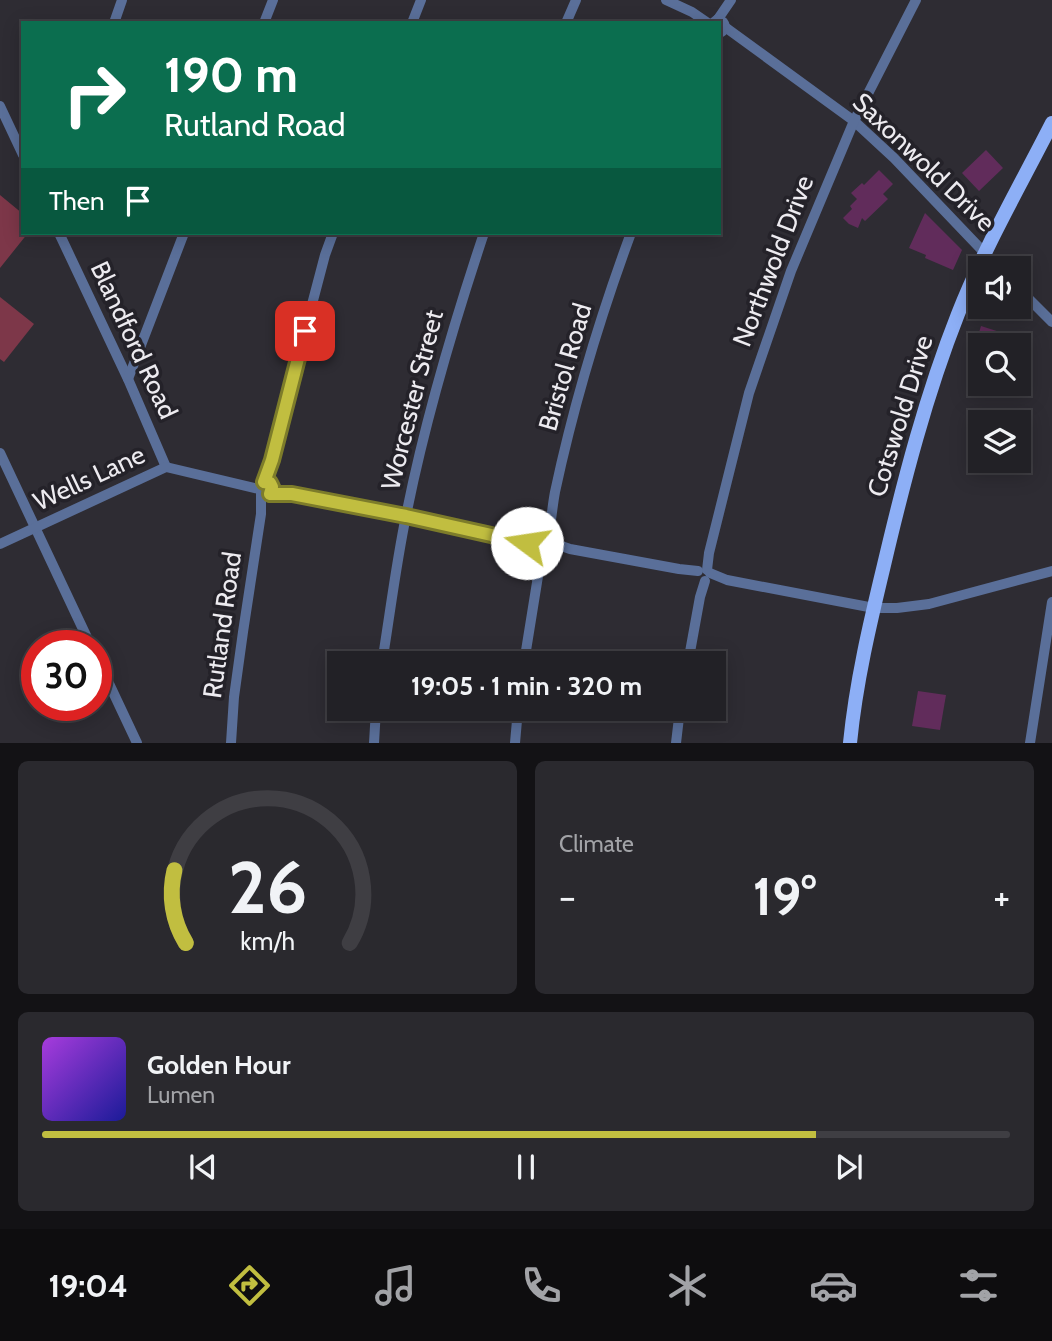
<!DOCTYPE html>
<meta charset="utf-8">
<style>
body{margin:0;font-family:Cabin,sans-serif;background:#2a292e;color:#f1f3f6;height:100vh;display:flex;flex-direction:column;font-size:26px;white-space:nowrap}
*{box-sizing:border-box;margin:0}
p{font-size:23px;color:#a2a3a7}
.icon{flex:none;width:38px;height:38px;fill:none;stroke:currentColor;stroke-width:2;stroke-linecap:round;stroke-linejoin:round}
.map{position:relative;height:743px;overflow:hidden}
.side{display:flex;flex-direction:column;gap:18px;padding:18px;background:#131215;flex:1}
.side>*{flex:none}
.guide{position:absolute;left:21px;top:21px;width:700px;height:214px;border-radius:0px;box-shadow:0 4px 18px #0003,0 0 0 2px #3f3e43;background:#0b6e4f;color:#fff;overflow:hidden}
.tools{position:absolute;left:968px;top:256px;display:grid;gap:14px}
.tools a{display:grid;place-items:center;width:63px;height:63px;border-radius:0px;background:#222126;box-shadow:0 4px 18px #0003,0 0 0 2px #3f3e43;font-size:35px}
.speed{position:absolute;left:21px;top:630px;display:flex;gap:14px;font-size:35px;font-weight:700;text-align:center}
.speed>*{display:grid;place-content:center;width:91px;height:91px;border-radius:50%;background:#222126;box-shadow:0 4px 18px #0003,0 0 0 2px #3f3e43;line-height:1}
.speed .limit{border:10px solid #d22;background:#fff;color:#111}
.pin{position:absolute;display:grid;place-items:center;width:60px;height:60px;color:#fff;margin:-30px;border-radius:14px;box-shadow:0 4px 10px #0006}
.me{position:absolute;width:77px;margin:-38px;rotate:284deg;stroke-linejoin:round;filter:drop-shadow(0 0 5px #0008)}
.turn{display:flex;align-items:center;gap:24px;height:147px;padding:0 28px;font-size:32px}
.turn .icon{width:91px;height:91px;stroke-width:2.5}
.turn b{display:block;font-size:49px;line-height:60px}
.then{display:flex;align-items:center;height:66px;padding:0 28px;background:#0003;gap:14px;font-size:26px}
.big{font-size:52px;font-weight:700;line-height:1.1}
.side .tile{flex:1;display:flex;flex-direction:column;justify-content:center;gap:10px;min-width:0;padding:0 24px;border-radius:10px;background:#2a292e}
.side .dial{align-items:center;gap:0}
.dial svg{height:182px;overflow:visible;fill:none;stroke:#3f3e43;stroke-width:7;stroke-linecap:round;text-anchor:middle}
.dial text{fill:#f1f3f6;stroke:none}
.song{display:flex;align-items:center;gap:21px}
.cover{width:84px;height:84px;border-radius:10px;background:linear-gradient(135deg,hsl(280 70% 55%),hsl(240 70% 35%))}
.played{height:7px;border-radius:4px;background:linear-gradient(90deg,#c1be40 80%,#3f3e43 80%)}
.keys{display:flex;justify-content:space-around;direction:ltr}
.heat{display:flex;justify-content:space-between;align-items:center;font-size:38px;direction:ltr}
.side .tiles{flex:1;display:grid;gap:18px;grid-template-columns:1fr 1fr}
.tile:last-child{grid-column:span 2}
.trip{position:absolute;left:327px;top:651px;width:399px;height:70px;border-radius:0px;background:#222126;box-shadow:0 4px 18px #0003,0 0 0 2px #3f3e43;font-weight:700;line-height:70px;text-align:center}
.dock{display:flex;height:112px;justify-content:space-around;align-items:center;background:#0e0d0f;color:#a2a3a7}
.dock .icon{width:49px;height:49px}
.dock .on{color:#c1be40}
.dock b{font-size:32px;color:#f1f3f6}
.map>svg:first-child{display:block}
</style>
<div class="map">
<svg width="1052" height="743" viewBox="0 0 1052 743">
<rect width="100%" height="100%" fill="#2e2c33"/>
<g fill="#7d3749">
<polygon points="0,195 23,214 23,233 28,233 0,268"/>
<polygon points="0,297 34,324 4,362 0,359"/>
</g>
<g fill="#612c5b">
<polygon points="986,150 1003,168 979,191 962,173"/>
<polygon points="879,170 893,184 883,194 888,199 865,221 862,218 858,228 849,224 843,218 852,209 850,206 857,199 851,193 862,183 864,185"/>
<polygon points="925,213 962,250 953,270 925,258 926,255 909,248"/>
<polygon points="981,326 1006,334 1002,345 980,345 980,371 968,368"/>
<polygon points="918,691 946,695 940,730 912,726"/>
</g>
<g fill="none" stroke-linecap="round" stroke-linejoin="round">
<g stroke="#5a6f99" stroke-width="10">
<polyline points="666,0 692,12 708,23"/>
<polyline points="718,19 731,0"/>
<polyline points="114,23 122,0"/>
<polyline points="264,23 273,0"/>
<polyline points="412,23 421,0"/>
<polyline points="566,23 576,0"/>
<path d="M713,23l5,-4 5,3c3,4 2,9 -4,11"/>
<polyline points="725,27 854,121 894,158 999,268"/>
<polyline points="0,106 23,155"/>
<polyline points="59,233 128,379 166,467"/>
<polyline points="1018,288 1052,322"/>
<polyline points="128,379 184,233"/>
<polyline points="0,453 91,646"/>
<polyline points="270,483 272,460 285,407 325,255 333,233"/>
<polyline points="272,487 291,494 406,516 539,545"/>
<path d="M548,540c3,-16 4,-32 7,-48 19,-89 45,-175 76,-259"/>
<polyline points="550,542 550,546 547,549 543,550 539,546 540,540 546,538 550,542 570,549 679,569 698,571"/>
<polyline points="0,544 166,467 259,489"/>
<polyline points="707,570 709,553 749,393 791,271 854,121 916,0"/>
<polyline points="710,573 727,580 874,608 897,608 929,604 1052,571"/>
<polyline points="96,656 137,743"/>
<path d="M382,663c8,-49 14,-99 24,-147 19,-96 47,-190 78,-283"/>
<polyline points="524,663 539,570 544,550"/>
<polyline points="688,663 700,597 705,581"/>
<polyline points="231,743 234,697 243,632 261,514 261,493"/>
<polyline points="374,743 376,709"/>
<polyline points="515,743 518,709"/>
<polyline points="676,743 680,709"/>
<polyline points="1030,743 1052,602"/>
</g>
<path stroke="#8daff6" stroke-width="14" d="M850,743c6,-61 20,-120 34,-178 20,-85 42,-170 74,-251 26,-66 62,-128 94,-191"/>
</g>
<g fill="none" stroke-linecap="round" stroke-linejoin="round">
<g stroke="#7d7c2a" stroke-width="18">
<polyline id="route" points="305,331 272,460 264,482 270,483 272,487 270,494 292,494 406,516 527,543"/>
</g>
<use href="#route" stroke="#c1be40" stroke-width="12"/>
</g>
<g text-anchor="middle" stroke-width="7" stroke-linejoin="round" paint-order="stroke">
<g font-size="26" fill="#edebf0" stroke="#242229">
<text transform="translate(924 162) rotate(44)" y="9">Saxonwold Drive</text>
<text transform="translate(773 261) rotate(-69)" y="9">Northwold Drive</text>
<text transform="translate(134 340) rotate(65)" y="9">Blandford Road</text>
<text transform="translate(565 367) rotate(-74)" y="9">Bristol Road</text>
<text transform="translate(412 400) rotate(-76)" y="9">Worcester Street</text>
<text transform="translate(900 416) rotate(-73)" y="9">Cotswold Drive</text>
<text transform="translate(89 478) rotate(-25)" y="9">Wells Lane</text>
<text transform="translate(222 625) rotate(-82)" y="9">Rutland Road</text>
</g>
</g>
</svg>
<div class="tools">
<a><svg class="icon" aria-label="sound" viewBox="0 0 24 24"><path d="M4 9h4l5-4v14l-5-4H4zM17 9q2 3 0 6"/></svg></a>
<a><svg class="icon" aria-label="search" viewBox="0 0 24 24"><circle cx="10" cy="10" r="6"/><path d="M15 15l6 6"/></svg></a>
<a><svg class="icon" aria-label="layers" viewBox="0 0 24 24"><path d="M12 4l9 5-9 5-9-5zM3 14l9 5 9-5"/></svg></a>
</div>
<div class="speed"><div class="limit">30</div></div>
<div class="pin" style="left:305px;top:331px;background:#d93025"><svg class="icon" aria-label="arrive" viewBox="0 0 24 24"><path d="M6 21V4h12l-3 4 3 4H6"/></svg></div>
<svg class="me" style="left:527px;top:543px" viewBox="-20 -20 40 40"><circle r="19" fill="#fff"/><path d="M0-13L10 11 0 6-10 11z" fill="#c1be40"/></svg>
<div class="trip">19:05 · 1 min · 320 m</div>
<div class="guide">
<div class="turn"><svg class="icon" aria-label="right" viewBox="0 0 24 24"><path d="M7 20v-9h11M14 6l5 5-5 5"/></svg><div><b>190 m</b>Rutland Road</div></div>
<div class="then">Then<svg class="icon" aria-label="arrive" viewBox="0 0 24 24"><path d="M6 21V4h12l-3 4 3 4H6"/></svg></div>
</div>
</div>
<section class="side">
<div class="tiles">
<div class="tile dial"><svg viewBox="0 0 100 80">
<path d="M14 69A42 42 0 1 1 86 69"/>
<path d="M14 69A42 42 0 0 1 9 37" stroke="#c1be40"/>
<text x="50" y="56" font-size="32" font-weight="700">26</text>
<text x="50" y="72" font-size="11">km/h</text>
</svg></div>
<div class="tile"><p>Climate</p>
<div class="heat"><a>−</a><b class="big">19°</b><a>+</a></div>
</div>
<div class="tile">
<div class="song"><i class="cover"></i><div><b>Golden Hour</b><p>Lumen</p></div></div>
<div class="played"></div>
<div class="keys"><svg class="icon" aria-label="previous" viewBox="0 0 24 24"><path d="M18 5L8 12l10 7zM5 5v14"/></svg><svg class="icon" aria-label="pause" viewBox="0 0 24 24"><path d="M8 5v14M16 5v14"/></svg><svg class="icon" aria-label="next" viewBox="0 0 24 24"><path d="M6 5l10 7-10 7zM19 5v14"/></svg></div>
</div>
</div>
</section>
<nav class="dock">
<b>19:04</b>
<svg class="icon on" aria-label="directions" viewBox="0 0 24 24"><path d="M12 3l9 9-9 9-9-9zM9 14v-3h6M13 9l2 2-2 2"/></svg>
<svg class="icon" aria-label="music" viewBox="0 0 24 24"><path d="M9 18V5l10-2v13"/><circle cx="6" cy="18" r="3"/><circle cx="16" cy="16" r="3"/></svg>
<svg class="icon" aria-label="phone" viewBox="0 0 24 24"><path d="M5 4h4l2 5-3 2q2 4 5 5l2-3 5 2v4C11 20 4 13 5 4z"/></svg>
<svg class="icon" aria-label="climate" viewBox="0 0 24 24"><path d="M12 3v18M4 7l16 10M4 17L20 7"/></svg>
<svg class="icon" aria-label="car" viewBox="0 0 24 24"><path d="M5 17H2v-5l4-1 3-4h7l3 4 3 1v5h-3M9 17h6M6 11h13"/><circle cx="7" cy="17" r="2"/><circle cx="17" cy="17" r="2"/></svg>
<svg class="icon" aria-label="filters" viewBox="0 0 24 24"><path d="M4 7h16M4 17h16"/><circle cx="9" cy="7" r="2"/><circle cx="15" cy="17" r="2"/></svg>
</nav>
